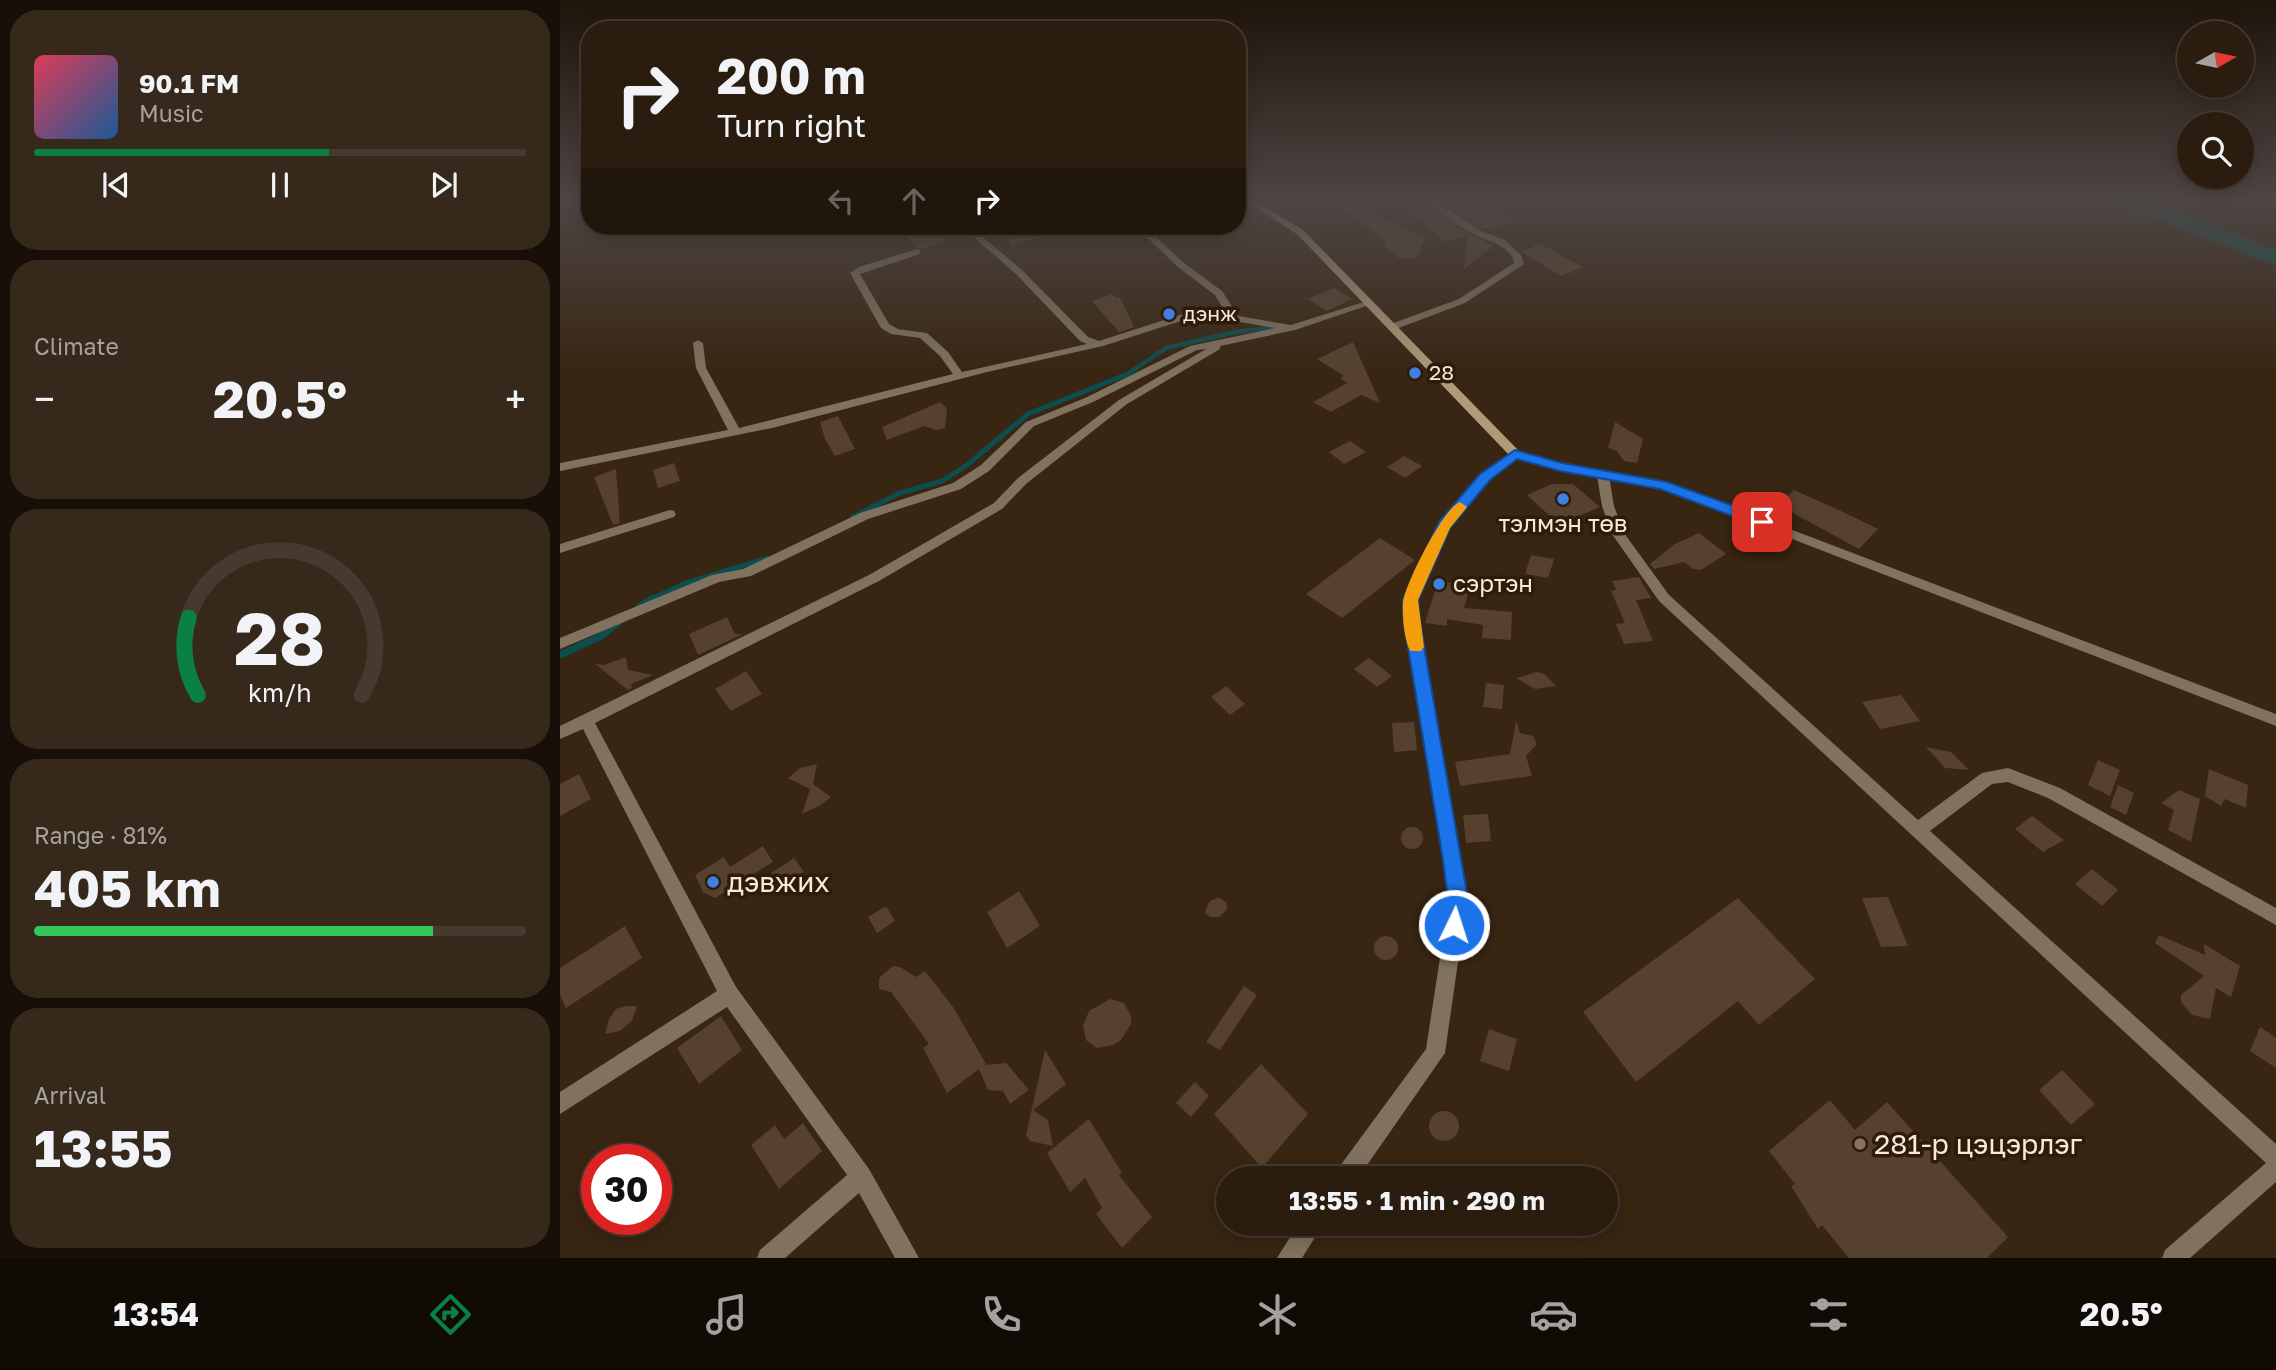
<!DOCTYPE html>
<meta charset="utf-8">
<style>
body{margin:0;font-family:"Golos Text",sans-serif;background:#36291c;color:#f1f3f6;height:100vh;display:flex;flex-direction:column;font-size:26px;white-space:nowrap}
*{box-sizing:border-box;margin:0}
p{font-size:23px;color:#a5a19e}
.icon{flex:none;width:38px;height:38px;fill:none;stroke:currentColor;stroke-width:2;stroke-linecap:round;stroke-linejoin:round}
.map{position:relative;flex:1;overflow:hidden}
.side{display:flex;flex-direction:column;gap:10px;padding:10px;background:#170f08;width:560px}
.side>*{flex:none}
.guide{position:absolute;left:21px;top:21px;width:665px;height:214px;border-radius:28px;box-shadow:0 4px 18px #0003,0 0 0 2px #463a2e;background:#2a1c0e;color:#f1f3f6;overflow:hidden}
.needle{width:46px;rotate:81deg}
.tools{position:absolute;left:1617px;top:21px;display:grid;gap:14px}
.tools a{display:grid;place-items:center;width:77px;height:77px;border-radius:50%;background:#2a1c0e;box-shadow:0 4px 18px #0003,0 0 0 2px #463a2e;font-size:35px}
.speed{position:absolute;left:21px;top:1144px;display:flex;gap:14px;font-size:35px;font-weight:700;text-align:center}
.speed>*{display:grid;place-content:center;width:91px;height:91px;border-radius:50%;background:#2a1c0e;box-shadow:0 4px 18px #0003,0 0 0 2px #463a2e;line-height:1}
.speed .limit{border:10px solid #d22;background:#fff;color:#111}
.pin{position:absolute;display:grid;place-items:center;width:60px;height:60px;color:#fff;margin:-30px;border-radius:14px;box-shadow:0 4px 10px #0006}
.me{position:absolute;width:77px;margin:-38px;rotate:4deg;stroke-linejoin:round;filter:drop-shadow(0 0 5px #0008)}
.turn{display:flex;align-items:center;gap:24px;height:147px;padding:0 21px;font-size:32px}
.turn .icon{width:91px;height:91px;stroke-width:2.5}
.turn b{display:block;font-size:49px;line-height:60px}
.lanes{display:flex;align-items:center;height:66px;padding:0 21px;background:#0003;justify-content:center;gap:35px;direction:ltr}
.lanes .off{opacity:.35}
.big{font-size:52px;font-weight:700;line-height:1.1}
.side .widget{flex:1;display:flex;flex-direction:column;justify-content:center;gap:10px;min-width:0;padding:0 24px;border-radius:28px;background:#36291c}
.side .dial{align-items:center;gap:0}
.dial svg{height:182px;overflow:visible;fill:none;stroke:#463a2e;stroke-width:7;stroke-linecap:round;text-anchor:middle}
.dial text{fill:#f1f3f6;stroke:none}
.song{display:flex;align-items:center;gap:21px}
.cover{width:84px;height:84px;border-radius:10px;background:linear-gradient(135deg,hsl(350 70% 55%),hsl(210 70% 35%))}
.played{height:7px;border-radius:4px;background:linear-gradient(90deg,#0b8043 60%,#463a2e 60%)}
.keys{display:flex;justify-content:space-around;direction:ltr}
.heat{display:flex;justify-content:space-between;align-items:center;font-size:38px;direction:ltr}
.charge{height:10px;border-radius:5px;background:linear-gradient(90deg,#34c759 81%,#463a2e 0)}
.trip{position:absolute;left:656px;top:1166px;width:402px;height:70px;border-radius:35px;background:#2a1c0e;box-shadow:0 4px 18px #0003,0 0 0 2px #463a2e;font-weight:700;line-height:70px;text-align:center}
.tabs{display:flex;height:112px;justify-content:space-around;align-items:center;background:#110b06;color:#a5a19e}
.tabs .icon{width:49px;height:49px}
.tabs .on{color:#0b8043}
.tabs b{font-size:32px;color:#f1f3f6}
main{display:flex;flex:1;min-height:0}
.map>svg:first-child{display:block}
</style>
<main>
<section class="side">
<div class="widget">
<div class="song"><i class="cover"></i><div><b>90.1 FM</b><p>Music</p></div></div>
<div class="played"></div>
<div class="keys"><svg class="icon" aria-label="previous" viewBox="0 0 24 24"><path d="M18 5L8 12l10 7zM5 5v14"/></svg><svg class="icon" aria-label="pause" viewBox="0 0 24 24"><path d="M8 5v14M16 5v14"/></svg><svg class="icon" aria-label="next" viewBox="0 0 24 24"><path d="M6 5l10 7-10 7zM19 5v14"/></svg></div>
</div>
<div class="widget"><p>Climate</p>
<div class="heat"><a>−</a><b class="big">20.5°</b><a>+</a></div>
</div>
<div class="widget dial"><svg viewBox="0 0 100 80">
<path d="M14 69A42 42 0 1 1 86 69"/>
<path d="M14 69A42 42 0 0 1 10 35" stroke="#0b8043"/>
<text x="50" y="56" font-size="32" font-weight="700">28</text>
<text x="50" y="72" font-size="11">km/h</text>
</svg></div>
<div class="widget"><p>Range · 81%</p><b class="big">405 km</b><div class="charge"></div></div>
<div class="widget"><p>Arrival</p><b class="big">13:55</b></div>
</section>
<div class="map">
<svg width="1716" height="1258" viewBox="0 0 1716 1258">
<rect width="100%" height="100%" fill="#382512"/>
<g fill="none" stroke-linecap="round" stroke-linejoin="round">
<polyline stroke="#0c4d4f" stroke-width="4.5" points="566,375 606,348 676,332 716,327"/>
<g stroke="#0c4d4f" stroke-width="5">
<polyline points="293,517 340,493 382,481 407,465 468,414 570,373"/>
<polyline points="91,599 126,583 208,558"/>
</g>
<g stroke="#0c4d4f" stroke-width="7">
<polyline points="79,607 93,598"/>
<polyline points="0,655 41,636 59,622"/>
</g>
<polygon fill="#0c4d4f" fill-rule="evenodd" points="1541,200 1595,202 1716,250 1716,266 1581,213 1544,205"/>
</g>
<g fill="#56412e">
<polygon points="784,200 865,238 857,258 841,259 824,247 826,241 781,206"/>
<polygon points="842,200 861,200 894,226 933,246 904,269 907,236 884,242"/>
<polygon points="879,200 927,200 955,222 923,229"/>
<polygon points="336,226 376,226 387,241 362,249 356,246"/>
<polygon points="449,226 502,226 502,231 450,246"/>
<polygon points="981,243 984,246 1023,267 1001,276 962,252"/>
<polygon points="774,288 792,299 767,311 748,299"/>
<polygon points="552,294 556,298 560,297 574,327 559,332 532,301"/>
<polygon points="793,342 820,403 801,395 771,412 753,402 787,383 780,378 784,376 757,359"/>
<polygon points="380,402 387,408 385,428 376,430 364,426 327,440 322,427"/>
<polygon points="278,416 295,449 275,456 265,439 260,422"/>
<polygon points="1055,422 1083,439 1077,463 1064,461 1057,451 1048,448"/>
<polygon points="790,441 806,452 784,464 769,452"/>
<polygon points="844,456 862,466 845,478 827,467"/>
<polygon points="114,463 120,481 98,488 93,470"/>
<polygon points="56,469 60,523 53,525 34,477"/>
<polygon points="992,484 1013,484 1040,507 1005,522 1003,528 967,495"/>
<polygon points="1234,490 1281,511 1318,529 1299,549 1218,505"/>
<polygon points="1139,533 1166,554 1141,570 1133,569 1124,562 1094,569 1090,564 1115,544"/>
<polygon points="820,538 855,560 782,618 746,594"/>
<polygon points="971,555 994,559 988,578 965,574"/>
<polygon points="1079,577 1091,598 1076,600 1093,641 1064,644 1056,624 1065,623 1051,591 1056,590 1052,581"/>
<polygon points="878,581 910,586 904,608 952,612 951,640 922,638 923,625 887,619 887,626 865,623"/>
<polygon points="167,617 175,634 183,634 138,655 129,634"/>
<polygon points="66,657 68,670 93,675 71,684 72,688 68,690 35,664 44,665"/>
<polygon points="809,658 832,676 817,687 794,669"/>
<polygon points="186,671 202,694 171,711 155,689"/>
<polygon points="977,672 984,674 996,686 975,689 956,678"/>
<polygon points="926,683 944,685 942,709 923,707"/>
<polygon points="666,686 685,704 670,715 651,697"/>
<polygon points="1341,695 1360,721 1320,729 1302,702"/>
<polygon points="956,721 960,733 973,736 977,744 966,756 972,776 900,786 895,762 950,754"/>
<polygon points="854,722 857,750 834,752 832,723"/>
<polygon points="1366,747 1391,752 1409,770 1385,768"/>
<polygon points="1538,760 1560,770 1550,796 1528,785"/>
<polygon points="257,764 253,784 271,797 261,805 242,814 250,789 228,778 240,768"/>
<polygon points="1649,769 1688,785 1686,808 1665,799 1661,806 1645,796"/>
<polygon points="19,774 31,799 0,816 0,784"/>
<polygon points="1558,785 1574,793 1566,815 1550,807"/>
<polygon points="1619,790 1640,799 1631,842 1608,830 1614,810 1601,803"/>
<polygon points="928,814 931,841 906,843 903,815"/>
<polygon points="1472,816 1504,840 1483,852 1455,829"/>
<circle cx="852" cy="838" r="11"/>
<polygon points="203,846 213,862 155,898 143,892 135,875 164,857 170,867"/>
<polygon points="234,858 244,872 217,890 207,876"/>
<polygon points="1532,869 1558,890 1542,906 1515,884"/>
<polygon points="459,891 480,926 447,948 427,912"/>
<polygon points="1328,897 1348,946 1321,947 1302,898"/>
<polygon points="659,898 666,902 667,909 660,917 650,917 645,913 647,906 651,900"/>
<polygon points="1178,898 1255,979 1199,1025 1178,1001 1076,1082 1023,1012"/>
<polygon points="326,906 335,921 317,933 308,917"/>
<polygon points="65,926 82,958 6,1008 0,995 0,968"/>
<polygon points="1599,935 1645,955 1644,944 1680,966 1671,997 1656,988 1650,1019 1632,1015 1621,1002 1621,995 1644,976 1595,943"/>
<circle cx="826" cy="948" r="12"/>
<polygon points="333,966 340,967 356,977 365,971 393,1007 426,1064 424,1065 446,1063 469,1090 450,1104 443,1091 428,1090 419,1069 387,1093 363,1048 369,1044 331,992 319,989 319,978"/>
<polygon points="684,986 697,995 660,1050 646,1042"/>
<polygon points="550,999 564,1003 571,1016 571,1024 561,1040 553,1045 537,1048 526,1040 523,1026 529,1011"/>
<polygon points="66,1006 77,1006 72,1021 60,1031 45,1034 49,1019 56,1009"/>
<polygon points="161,1016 182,1050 139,1084 117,1048"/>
<polygon points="1700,1027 1716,1038 1716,1068 1690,1051"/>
<polygon points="929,1029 957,1039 949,1071 920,1061"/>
<polygon points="485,1050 506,1084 473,1110 488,1120 493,1146 470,1141 466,1135"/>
<polygon points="701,1064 748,1114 702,1168 654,1114"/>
<polygon points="1502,1070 1535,1104 1511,1125 1479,1090"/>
<polygon points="635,1082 649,1096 631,1117 616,1103"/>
<polygon points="1270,1100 1295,1130 1327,1102 1448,1237 1427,1258 1289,1258 1262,1225 1258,1229 1231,1186 1235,1184 1209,1151"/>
<circle cx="884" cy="1126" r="15"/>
<polygon points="529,1119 562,1173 559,1175 592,1217 562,1248 536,1214 542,1208 525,1178 510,1192 487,1153"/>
<polygon points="243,1123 262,1151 219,1189 191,1145 215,1125 224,1139"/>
</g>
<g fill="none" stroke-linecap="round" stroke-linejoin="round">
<g fill="#80725e" fill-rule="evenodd">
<path d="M864,200h10l47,31 24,9 16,15 3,9 -59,39 -69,26h-8v-4l71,-26 55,-36c-3,-18 -25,-21 -39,-28 -17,-9 -37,-22 -51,-35z"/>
<polygon points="575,226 584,226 624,263 662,291 671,305 673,315 731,325 807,301 815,303 735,330 660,346 660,349 567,404 466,484 442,509 319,581 35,723 176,987 309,1169 359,1258 335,1258 299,1193 225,1258 197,1258 200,1250 287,1175 167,1007 0,1114 0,1092 157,991 23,729 0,739 0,726 309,575 434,503 458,478 559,400 646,349 637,350 533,402 474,426 429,471 401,489 308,519 191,576 159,582 0,649 0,638 152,575 183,569 300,513 393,483 421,465 466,422 525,398 630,346 715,328 668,320 633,317 543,346 427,372 212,428 0,471 0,463 168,430 136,368 133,343 138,340 143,343 146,368 179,428 393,374 380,356 360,338 331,334 321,328 290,273 299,267 357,249 360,250 360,254 300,274 329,324 338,329 367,333 388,352 402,372 527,344 520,341 456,274 409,233 408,231 412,228 462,270 528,337 539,341 632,311 663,314 661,305 655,295 618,267"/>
<polygon points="955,450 961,454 959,457 929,480 890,528 857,600 907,899 885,1053 798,1178 774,1178 777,1170 866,1049 889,899 843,600 880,523 921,474"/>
<polygon points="1043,472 1049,476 1054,506 1064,533 1109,595 1358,820 1422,773 1448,768 1500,788 1716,908 1716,925 1488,798 1448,782 1432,784 1370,831 1716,1144 1716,1182 1630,1258 1602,1258 1605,1250 1706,1163 1099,601 1052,534 1042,506 1037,476"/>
<polygon points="110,510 114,511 116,514 114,517 0,553 0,544"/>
<polygon points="739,1223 764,1223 742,1258 717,1258"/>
</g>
<polygon fill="#80725e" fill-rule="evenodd" points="955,450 1001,463 1106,482 1716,714 1716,726 1100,488 1000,471 951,457 949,454"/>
<polygon fill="#b19a7b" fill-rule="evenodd" points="684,200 694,200 743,230 959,451 959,457 951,457 737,234"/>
</g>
<linearGradient id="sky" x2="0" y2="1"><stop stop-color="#1f140a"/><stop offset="0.53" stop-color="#4d4644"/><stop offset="1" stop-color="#4d4644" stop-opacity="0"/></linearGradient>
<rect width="1716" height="376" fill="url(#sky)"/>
<polygon fill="#1a73e8" stroke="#114b97" stroke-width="2" points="955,450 1002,463 1107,482 1207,518 1209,522 1202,527 1100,489 1000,471 957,459 930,480 890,528 858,600 860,623 908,899 901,932 894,935 887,932 884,925 888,899 883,860 844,623 843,600 879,522 920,474"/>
<path fill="#f59e0b" d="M900,502l7,5 -17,21 -32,72 6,47 -3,4h-11c-6,-12 -8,-36 -7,-49 2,-18 41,-95 57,-100z"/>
<g fill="#3f7fe0" stroke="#2e1b08" stroke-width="2.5">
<circle cx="609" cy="314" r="7"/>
<circle cx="855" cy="373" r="7"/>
<circle cx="1003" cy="499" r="7"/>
<circle cx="879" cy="584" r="7"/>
<circle cx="153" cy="882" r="7"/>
</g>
<circle fill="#8d6e63" stroke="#2e1b08" stroke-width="2.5" cx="1300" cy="1144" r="7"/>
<g text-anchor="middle" stroke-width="7" stroke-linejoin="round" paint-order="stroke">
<g font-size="21" fill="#f6e9dd" stroke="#2e1b08" text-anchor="start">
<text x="623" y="321">дэнж</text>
<text x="869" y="380">28</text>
</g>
<g font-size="24" fill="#f6e9dd" stroke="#2e1b08">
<text x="1003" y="532">тэлмэн төв</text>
<text x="893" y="592" text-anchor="start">сэртэн</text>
</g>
<g font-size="28" fill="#f6e9dd" stroke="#2e1b08" text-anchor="start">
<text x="167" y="892">дэвжих</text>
<text x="1314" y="1154">281-р цэцэрлэг</text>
</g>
</g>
</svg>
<div class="tools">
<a><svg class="needle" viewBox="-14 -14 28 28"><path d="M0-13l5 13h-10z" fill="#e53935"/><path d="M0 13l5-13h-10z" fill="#a5a19e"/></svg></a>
<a><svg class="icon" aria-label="search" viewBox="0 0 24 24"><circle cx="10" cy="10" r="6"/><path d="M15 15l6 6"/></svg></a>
</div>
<div class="speed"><div class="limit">30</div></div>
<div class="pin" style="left:1202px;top:522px;background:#d93025"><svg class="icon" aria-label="arrive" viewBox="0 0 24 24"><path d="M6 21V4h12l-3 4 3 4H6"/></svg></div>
<svg class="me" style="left:894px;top:925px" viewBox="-20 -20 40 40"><circle r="17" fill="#1a73e8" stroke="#fff" stroke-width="3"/><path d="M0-11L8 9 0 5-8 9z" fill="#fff"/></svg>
<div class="trip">13:55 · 1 min · 290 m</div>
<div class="guide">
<div class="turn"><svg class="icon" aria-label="right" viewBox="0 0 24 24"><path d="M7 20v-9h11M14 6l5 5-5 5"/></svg><div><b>200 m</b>Turn right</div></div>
<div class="lanes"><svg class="icon off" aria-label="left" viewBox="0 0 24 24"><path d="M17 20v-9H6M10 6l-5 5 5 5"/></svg><svg class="icon off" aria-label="ahead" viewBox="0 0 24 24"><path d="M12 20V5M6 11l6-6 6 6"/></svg><svg class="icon" aria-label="right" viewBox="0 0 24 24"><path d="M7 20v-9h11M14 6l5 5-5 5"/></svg></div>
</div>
</div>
</main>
<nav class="tabs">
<b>13:54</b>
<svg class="icon on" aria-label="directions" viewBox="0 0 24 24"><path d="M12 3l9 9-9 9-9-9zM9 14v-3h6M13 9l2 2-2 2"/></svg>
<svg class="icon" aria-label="music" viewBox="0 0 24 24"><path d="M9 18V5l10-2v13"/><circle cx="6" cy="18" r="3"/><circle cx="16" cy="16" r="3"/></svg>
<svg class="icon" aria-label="phone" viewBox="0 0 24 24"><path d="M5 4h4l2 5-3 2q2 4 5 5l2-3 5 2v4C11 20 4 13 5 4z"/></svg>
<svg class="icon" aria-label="climate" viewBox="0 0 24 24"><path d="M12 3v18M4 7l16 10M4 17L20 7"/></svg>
<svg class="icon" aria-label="car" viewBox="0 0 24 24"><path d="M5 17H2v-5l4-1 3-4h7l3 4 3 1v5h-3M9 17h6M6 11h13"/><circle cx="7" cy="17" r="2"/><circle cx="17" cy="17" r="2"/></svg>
<svg class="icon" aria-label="filters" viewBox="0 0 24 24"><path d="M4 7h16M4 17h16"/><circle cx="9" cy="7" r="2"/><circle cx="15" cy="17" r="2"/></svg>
<b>20.5°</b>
</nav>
